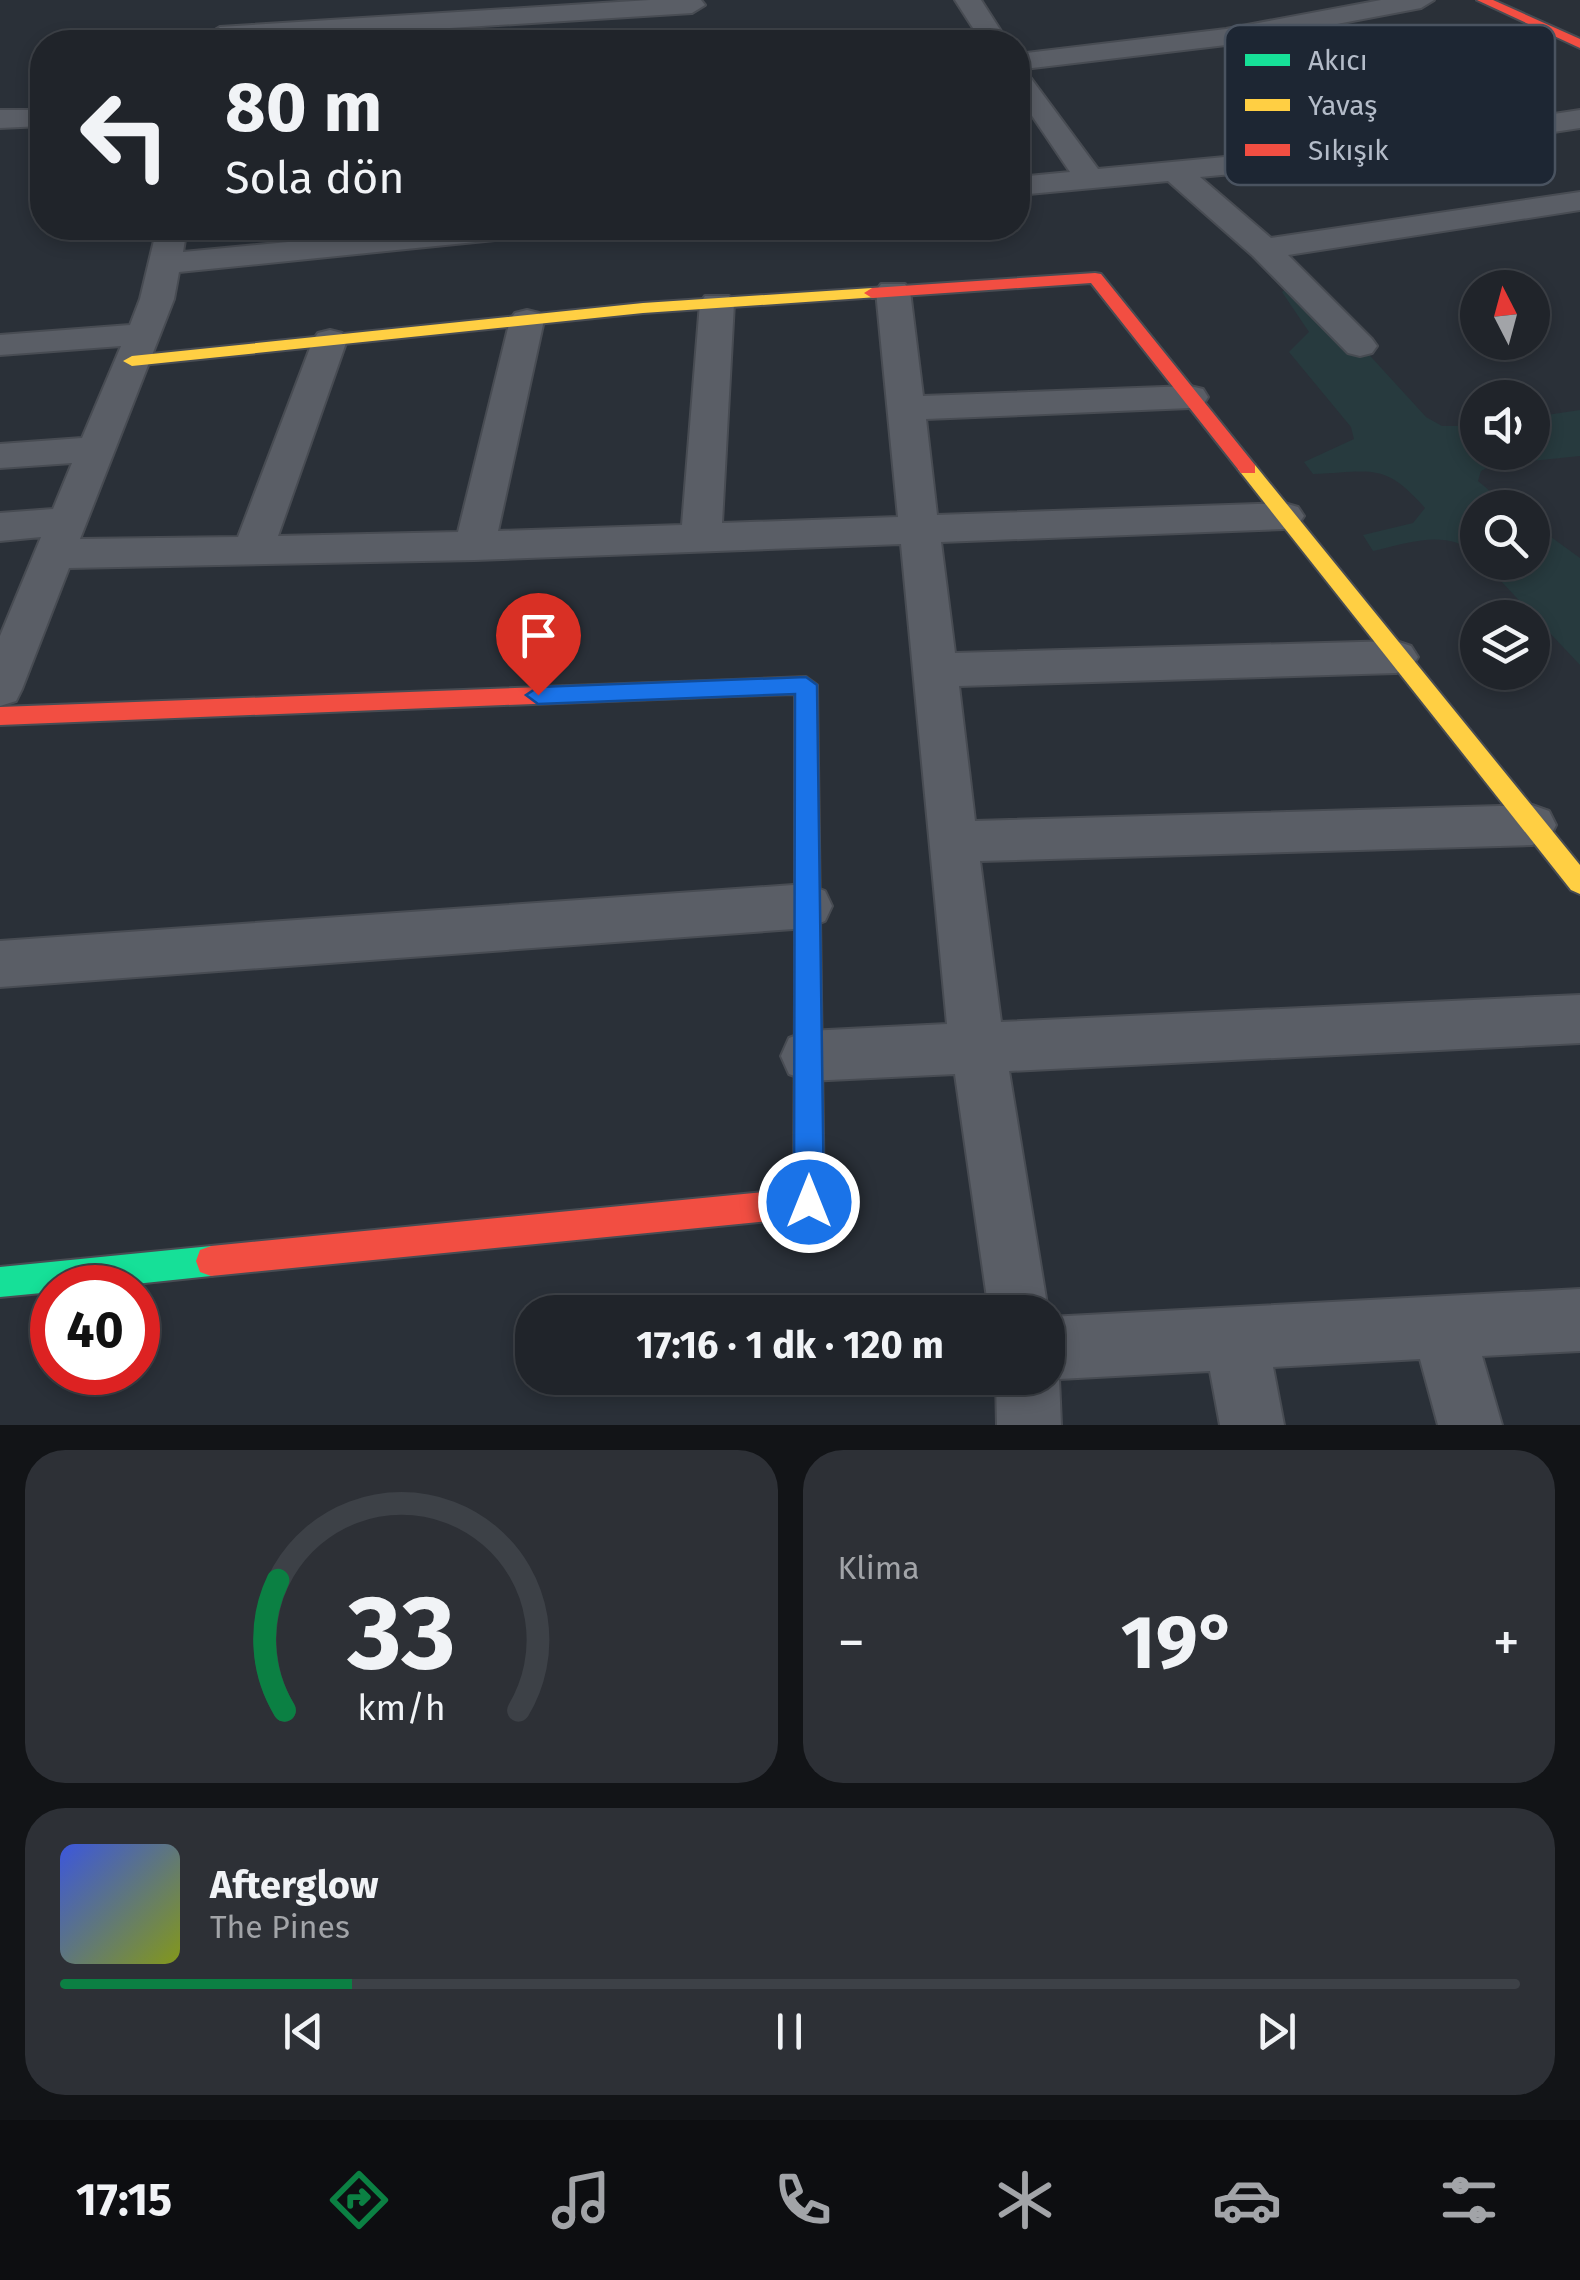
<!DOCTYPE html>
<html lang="tr">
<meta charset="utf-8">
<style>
body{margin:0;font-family:"Fira Sans",sans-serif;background:#2d3036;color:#f1f3f6;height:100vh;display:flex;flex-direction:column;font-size:38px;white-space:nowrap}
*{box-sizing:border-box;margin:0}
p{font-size:32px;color:#a2a4a8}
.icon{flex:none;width:55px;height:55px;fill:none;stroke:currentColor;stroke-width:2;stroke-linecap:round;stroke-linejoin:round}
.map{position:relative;height:1425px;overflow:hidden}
.details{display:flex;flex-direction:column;gap:25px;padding:25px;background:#121417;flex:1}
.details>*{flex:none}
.hud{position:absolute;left:30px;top:30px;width:1000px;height:210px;border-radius:40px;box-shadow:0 5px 15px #0003,0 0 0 2px #3d4147;background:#20242a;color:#f1f3f6;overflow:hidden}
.needle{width:65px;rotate:354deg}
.controls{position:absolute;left:1460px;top:270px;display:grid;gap:20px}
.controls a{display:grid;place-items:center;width:90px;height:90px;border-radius:50%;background:#20242a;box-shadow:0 5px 15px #0003,0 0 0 2px #3d4147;font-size:50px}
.speed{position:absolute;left:30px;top:1265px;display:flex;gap:20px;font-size:50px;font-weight:700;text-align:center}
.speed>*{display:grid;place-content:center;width:130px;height:130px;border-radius:50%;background:#20242a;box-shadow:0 5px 15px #0003,0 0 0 2px #3d4147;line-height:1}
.speed .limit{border:15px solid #d22;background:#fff;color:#111}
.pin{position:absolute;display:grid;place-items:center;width:85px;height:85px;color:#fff;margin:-102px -42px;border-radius:50% 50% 50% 0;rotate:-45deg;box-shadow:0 0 10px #0007}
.pin .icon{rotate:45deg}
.me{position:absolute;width:110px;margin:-55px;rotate:0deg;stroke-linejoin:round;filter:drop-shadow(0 0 8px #0008)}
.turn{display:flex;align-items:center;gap:35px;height:210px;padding:0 30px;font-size:45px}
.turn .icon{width:130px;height:130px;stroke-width:2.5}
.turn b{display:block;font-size:70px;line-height:85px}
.big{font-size:75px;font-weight:700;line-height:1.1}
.details .card{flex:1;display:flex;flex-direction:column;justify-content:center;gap:15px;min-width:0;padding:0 35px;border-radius:40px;background:#2d3036}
.details .dial{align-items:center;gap:0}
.dial svg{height:260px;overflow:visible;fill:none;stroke:#3d4147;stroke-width:7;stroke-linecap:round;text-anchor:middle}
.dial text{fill:#f1f3f6;stroke:none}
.song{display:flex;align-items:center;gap:30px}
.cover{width:120px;height:120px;border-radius:15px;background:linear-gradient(135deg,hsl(230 70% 55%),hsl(70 70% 35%))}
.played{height:10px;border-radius:5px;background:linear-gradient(90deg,#0b8043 20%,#3d4147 20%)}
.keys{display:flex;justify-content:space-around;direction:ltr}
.heat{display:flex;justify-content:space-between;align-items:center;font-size:55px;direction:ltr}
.details .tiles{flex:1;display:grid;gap:25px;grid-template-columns:1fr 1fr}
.card:last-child{grid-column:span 2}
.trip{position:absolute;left:515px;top:1295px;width:550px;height:100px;border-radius:40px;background:#20242a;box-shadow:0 5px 15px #0003,0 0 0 2px #3d4147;font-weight:700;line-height:100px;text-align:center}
.dock{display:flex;height:160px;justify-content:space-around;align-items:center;background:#0d0e11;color:#a2a4a8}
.dock .icon{width:70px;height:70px}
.dock .on{color:#0b8043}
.dock b{font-size:45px;color:#f1f3f6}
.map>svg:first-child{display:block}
</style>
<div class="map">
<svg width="1580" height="1425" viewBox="0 0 1580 1425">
<rect width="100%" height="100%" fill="#2a3038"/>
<g fill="#273a3e">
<path d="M1298,277l128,140 16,9h35l1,26h54l1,-35 47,-7v46l-88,9 -11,6 -3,10 31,26 -31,1 -1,47c-30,-27 -68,-12 -104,-4l-10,-16 50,-12 12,-15c-41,-47 -54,-36 -112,-34l-9,-12 50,-23 -3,-12 -62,-75 20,-20 -27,-40z"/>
<polygon points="1533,524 1580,558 1580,665 1484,563 1532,562"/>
</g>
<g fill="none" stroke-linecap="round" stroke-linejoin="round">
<g stroke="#484c53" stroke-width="4">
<g id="street">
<polygon points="650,0 701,0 705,5 692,13 226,42 211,41 207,35 220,27"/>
<polygon points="955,0 981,0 1008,42 982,42"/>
<polygon points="1381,0 1434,0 1421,8 1226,45 1024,69 1098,169 1350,145 1580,110 1580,128 1350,163 1200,177 1271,238 1580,192 1580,210 1288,255 1372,339 1377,346 1372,353 1360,356 1348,353 1253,256 1168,181 1018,195 1018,177 1070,172 1018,95 1018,54 1226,29"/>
<polygon points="0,110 42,110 42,126 0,128"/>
<polygon points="157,228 187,228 183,252 434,228 541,228 536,235 525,237 179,272 174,299 80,539 238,537 313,340 318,333 330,330 342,333 347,340 278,536 458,532 510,320 515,313 527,310 539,313 544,320 498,531 682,525 700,303 705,296 729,296 734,303 722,523 898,517 876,291 881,284 905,284 910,291 923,396 1190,386 1203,389 1208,397 1203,405 1190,408 926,419 937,515 1284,503 1298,507 1304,516 1298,525 1284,529 941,542 955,653 1396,641 1411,646 1418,657 1411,668 1396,673 959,686 975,821 1532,805 1549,811 1556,825 1549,839 1532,845 980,861 1001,1022 1580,995 1580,1043 1009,1071 1049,1317 1580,1289 1580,1351 1482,1356 1502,1425 1438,1425 1420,1359 1273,1367 1284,1425 1220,1425 1210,1371 1059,1379 1061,1425 997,1425 996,1378 1048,1378 1048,1312 989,1312 955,1074 808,1081 789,1074 781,1056 789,1038 808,1031 947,1024 901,544 475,560 69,568 22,689 16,701 0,706 0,636 41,537 0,541 0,513 53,509 72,463 0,468 0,444 82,438 121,346 0,355 0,335 130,325 140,299"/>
<polygon points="807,884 825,891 832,906 825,921 807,928 0,987 0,941"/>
</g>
</g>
<g stroke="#484c53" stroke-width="4">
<polygon id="fast" points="211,1246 222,1250 226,1261 222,1272 211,1276 97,1288 52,1288 52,1292 0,1297 0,1267"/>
</g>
<g stroke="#484c53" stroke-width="4">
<g id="slow">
<polygon points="872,288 878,289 878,297 643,313 132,366 123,361 132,356 643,303"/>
<polygon points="1248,463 1255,465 1580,865 1580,894 1571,890 1241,473 1238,469"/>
<polygon points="806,677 817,685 821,995 817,1003 808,1007 799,1003 795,995 795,694 733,696 722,688 733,680"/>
</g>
</g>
<g stroke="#484c53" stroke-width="4">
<g id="jam">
<polygon points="1477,0 1493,0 1580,39 1580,48"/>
<polygon points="1095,273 1101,274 1255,465 1255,473 1241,473 1091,283 872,298 864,293 872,288"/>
<polygon points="733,680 744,688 733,696 0,725 0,707"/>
<polygon points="808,983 817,987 821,995 824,1202 819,1212 809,1217 211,1276 200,1272 196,1261 200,1250 211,1246 794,1189 795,995 799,987"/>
</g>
</g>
<use href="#street" fill="#5a5e66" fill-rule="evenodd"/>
<use href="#fast" fill="#16e098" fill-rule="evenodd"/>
<use href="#slow" fill="#ffcf43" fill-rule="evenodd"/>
<use href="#jam" fill="#f24e42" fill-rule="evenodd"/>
</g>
<polygon fill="#1a73e8" stroke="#114b97" stroke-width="2.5" points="806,677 817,685 824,1202 819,1213 809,1217 798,1213 794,1202 795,694 538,704 526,695 538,687"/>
<rect x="1225" y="25" width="330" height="160" rx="15" fill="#1d2633" stroke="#4a5360" stroke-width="2.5"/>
<rect x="1245" y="54" width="45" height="12" fill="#16e098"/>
<rect x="1245" y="99" width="45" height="12" fill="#ffcf43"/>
<rect x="1245" y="144" width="45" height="12" fill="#f24e42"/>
<g font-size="28" fill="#b4bcc9">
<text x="1308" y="70">Akıcı</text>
<text x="1308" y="115">Yavaş</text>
<text x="1308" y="160">Sıkışık</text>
</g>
</svg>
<div class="controls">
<a><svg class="needle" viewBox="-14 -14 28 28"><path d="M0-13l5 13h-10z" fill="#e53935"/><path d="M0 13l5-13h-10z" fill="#a2a4a8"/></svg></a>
<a><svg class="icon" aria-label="sound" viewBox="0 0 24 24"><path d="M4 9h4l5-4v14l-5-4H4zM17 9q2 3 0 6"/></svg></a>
<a><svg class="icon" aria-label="search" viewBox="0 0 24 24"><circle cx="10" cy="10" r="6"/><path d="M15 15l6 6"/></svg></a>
<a><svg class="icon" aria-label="layers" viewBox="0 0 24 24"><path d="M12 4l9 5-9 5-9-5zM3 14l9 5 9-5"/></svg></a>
</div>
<div class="speed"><div class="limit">40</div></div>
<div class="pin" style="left:538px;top:695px;background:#d93025"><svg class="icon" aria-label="arrive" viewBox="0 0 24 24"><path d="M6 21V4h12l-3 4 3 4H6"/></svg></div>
<svg class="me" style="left:809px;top:1202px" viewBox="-20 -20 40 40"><circle r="17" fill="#1a73e8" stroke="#fff" stroke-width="3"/><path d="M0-11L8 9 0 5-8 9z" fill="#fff"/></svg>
<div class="trip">17:16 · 1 dk · 120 m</div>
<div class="hud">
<div class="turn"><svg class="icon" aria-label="left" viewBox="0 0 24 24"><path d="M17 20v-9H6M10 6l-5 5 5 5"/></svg><div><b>80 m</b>Sola dön</div></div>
</div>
</div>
<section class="details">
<div class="tiles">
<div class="card dial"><svg viewBox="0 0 100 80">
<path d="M14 69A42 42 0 1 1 86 69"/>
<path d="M14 69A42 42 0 0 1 12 29" stroke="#0b8043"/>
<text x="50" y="56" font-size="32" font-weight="700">33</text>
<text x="50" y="72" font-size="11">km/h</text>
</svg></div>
<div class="card"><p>Klima</p>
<div class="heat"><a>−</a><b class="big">19°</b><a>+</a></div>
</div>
<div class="card">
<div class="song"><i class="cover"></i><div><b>Afterglow</b><p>The Pines</p></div></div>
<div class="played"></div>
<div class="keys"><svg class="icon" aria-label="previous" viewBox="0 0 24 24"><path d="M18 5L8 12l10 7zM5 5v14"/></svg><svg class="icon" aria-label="pause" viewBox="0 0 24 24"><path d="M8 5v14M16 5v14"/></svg><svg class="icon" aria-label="next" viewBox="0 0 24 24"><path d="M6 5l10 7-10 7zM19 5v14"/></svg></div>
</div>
</div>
</section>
<nav class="dock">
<b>17:15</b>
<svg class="icon on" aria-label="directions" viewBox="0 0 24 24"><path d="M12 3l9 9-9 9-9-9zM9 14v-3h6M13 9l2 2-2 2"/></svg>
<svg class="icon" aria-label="music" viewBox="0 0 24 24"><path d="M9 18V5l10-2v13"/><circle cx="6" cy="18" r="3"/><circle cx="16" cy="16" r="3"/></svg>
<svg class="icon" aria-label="phone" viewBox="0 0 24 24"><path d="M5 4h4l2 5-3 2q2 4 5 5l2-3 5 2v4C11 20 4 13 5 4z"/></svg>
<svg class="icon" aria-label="climate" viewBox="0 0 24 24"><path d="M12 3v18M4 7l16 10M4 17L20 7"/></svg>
<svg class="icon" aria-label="car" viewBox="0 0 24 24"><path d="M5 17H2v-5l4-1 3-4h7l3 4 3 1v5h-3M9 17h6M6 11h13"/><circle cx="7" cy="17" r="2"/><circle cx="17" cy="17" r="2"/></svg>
<svg class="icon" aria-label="filters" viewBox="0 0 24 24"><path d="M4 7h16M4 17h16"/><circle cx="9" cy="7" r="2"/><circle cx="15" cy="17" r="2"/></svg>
</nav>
